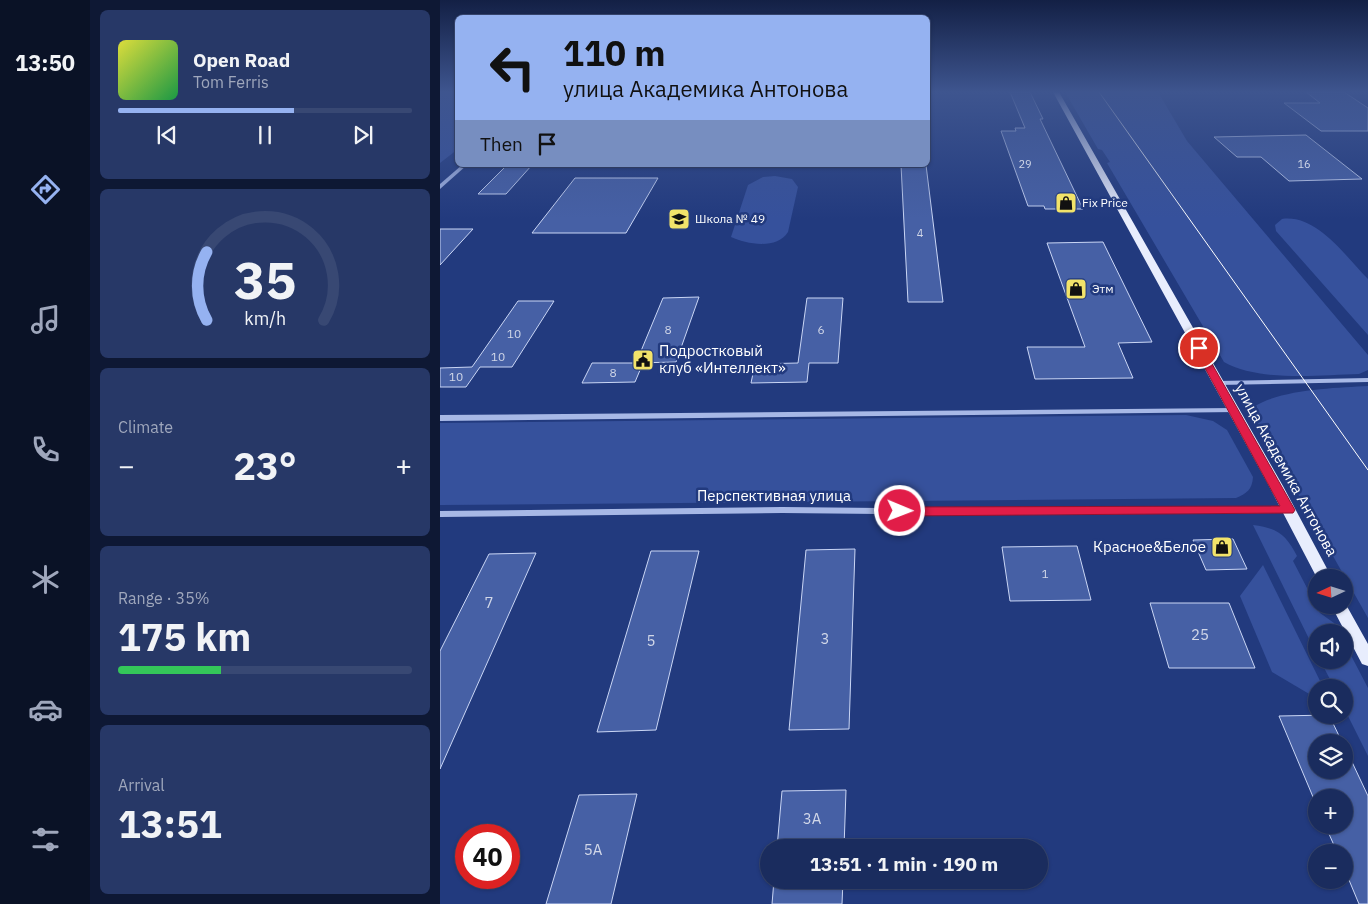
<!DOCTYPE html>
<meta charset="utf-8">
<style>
body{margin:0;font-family:"IBM Plex Sans",sans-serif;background:#273867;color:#f1f3f6;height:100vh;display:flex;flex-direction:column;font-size:19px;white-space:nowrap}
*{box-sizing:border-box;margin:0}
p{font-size:16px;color:#9fa7bc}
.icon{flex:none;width:28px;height:28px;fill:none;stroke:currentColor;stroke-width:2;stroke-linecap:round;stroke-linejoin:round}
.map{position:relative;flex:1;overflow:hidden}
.details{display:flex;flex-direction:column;gap:10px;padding:10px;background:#0e1834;width:350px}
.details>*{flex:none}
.guide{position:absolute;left:15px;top:15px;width:475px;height:152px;border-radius:8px;box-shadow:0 1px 4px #0004,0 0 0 1px #384873;background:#95b2f1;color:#111;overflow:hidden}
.needle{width:32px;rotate:266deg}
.tools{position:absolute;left:868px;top:569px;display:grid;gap:10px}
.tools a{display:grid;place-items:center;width:45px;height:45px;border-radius:50%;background:#1a2c5e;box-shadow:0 1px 4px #0004,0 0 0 1px #384873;font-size:25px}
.speed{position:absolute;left:15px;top:824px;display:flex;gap:10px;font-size:25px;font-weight:700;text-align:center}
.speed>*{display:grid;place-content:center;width:65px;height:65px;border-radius:50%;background:#1a2c5e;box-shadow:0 1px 4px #0004,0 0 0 1px #384873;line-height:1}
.speed .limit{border:8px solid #d22;background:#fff;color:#111}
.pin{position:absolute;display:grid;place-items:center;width:42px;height:42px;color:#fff;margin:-21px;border:2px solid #fff;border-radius:50%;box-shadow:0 1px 5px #0007}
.me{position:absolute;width:55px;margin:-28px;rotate:91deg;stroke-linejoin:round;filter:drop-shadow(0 0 4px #0008)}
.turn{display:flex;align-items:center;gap:18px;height:105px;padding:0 25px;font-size:22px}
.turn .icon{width:65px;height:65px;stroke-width:2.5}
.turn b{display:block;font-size:35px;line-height:42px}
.then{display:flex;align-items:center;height:48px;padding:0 25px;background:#0003;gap:10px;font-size:19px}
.big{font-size:38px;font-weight:700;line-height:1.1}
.details .card{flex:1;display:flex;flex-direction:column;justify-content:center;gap:8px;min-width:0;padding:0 18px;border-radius:8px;background:#273867}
.details .dial{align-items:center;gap:0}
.dial svg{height:130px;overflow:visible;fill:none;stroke:#384873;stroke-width:7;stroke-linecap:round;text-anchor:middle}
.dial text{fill:#f1f3f6;stroke:none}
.song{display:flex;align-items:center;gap:15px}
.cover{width:60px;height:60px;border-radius:8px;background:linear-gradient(135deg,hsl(60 70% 55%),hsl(140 70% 35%))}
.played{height:5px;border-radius:2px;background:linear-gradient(90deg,#95b2f1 60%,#384873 60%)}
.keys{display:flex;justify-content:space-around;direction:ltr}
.heat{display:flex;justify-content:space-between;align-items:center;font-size:28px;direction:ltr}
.charge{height:8px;border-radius:4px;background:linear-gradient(90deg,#34c759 35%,#384873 0)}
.trip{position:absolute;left:320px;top:839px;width:288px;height:50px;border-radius:25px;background:#1a2c5e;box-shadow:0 1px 4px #0004,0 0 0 1px #384873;font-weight:700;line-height:50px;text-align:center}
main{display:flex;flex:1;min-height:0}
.tabs{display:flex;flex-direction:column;width:90px;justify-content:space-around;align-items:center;background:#0a1226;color:#9fa7bc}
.tabs .icon{width:35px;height:35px}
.tabs .active{color:#95b2f1}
.tabs b{font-size:22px;color:#f1f3f6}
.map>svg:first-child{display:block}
</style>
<main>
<nav class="tabs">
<b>13:50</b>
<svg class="icon active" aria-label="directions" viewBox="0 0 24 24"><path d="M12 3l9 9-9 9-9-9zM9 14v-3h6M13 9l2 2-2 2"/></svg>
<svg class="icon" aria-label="music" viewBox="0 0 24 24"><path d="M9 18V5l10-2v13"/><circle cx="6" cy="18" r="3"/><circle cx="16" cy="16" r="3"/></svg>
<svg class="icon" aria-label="phone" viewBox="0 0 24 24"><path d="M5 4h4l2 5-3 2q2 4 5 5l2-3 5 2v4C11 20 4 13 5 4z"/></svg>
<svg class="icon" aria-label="climate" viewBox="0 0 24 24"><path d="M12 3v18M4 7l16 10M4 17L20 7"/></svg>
<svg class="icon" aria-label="car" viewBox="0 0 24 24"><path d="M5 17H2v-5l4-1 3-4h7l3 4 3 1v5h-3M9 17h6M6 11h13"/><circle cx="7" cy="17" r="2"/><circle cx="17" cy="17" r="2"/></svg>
<svg class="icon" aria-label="filters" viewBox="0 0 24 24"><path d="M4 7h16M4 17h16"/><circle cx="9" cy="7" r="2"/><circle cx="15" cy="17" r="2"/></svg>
</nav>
<section class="details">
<div class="card">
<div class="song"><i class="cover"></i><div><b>Open Road</b><p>Tom Ferris</p></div></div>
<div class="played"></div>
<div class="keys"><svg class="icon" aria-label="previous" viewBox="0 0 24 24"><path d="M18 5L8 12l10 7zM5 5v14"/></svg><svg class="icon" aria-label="pause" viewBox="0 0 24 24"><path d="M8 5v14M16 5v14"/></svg><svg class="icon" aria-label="next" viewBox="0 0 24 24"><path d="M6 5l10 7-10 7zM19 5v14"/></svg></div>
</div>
<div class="card dial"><svg viewBox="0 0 100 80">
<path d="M14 69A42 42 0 1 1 86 69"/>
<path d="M14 69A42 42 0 0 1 14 27" stroke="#95b2f1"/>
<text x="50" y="56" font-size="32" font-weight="700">35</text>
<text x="50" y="72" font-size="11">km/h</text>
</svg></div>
<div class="card"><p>Climate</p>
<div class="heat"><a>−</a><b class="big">23°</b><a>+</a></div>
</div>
<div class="card"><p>Range · 35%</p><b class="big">175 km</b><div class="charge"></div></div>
<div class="card"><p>Arrival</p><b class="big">13:51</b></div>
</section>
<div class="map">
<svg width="928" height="904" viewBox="0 0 928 904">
<rect width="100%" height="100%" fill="#223a7e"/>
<g fill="#36519c">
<polygon points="0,92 17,92 18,149 0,163"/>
<path d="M625,92h93l29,49 181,214v15l-9,4c-40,1 -100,8 -135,-12l-117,-199 3,-1 -8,-12 -4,-1z"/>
<path d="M335,176l17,3 6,8 -10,45c-11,18 -42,12 -57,5l17,-52 15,-8z"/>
<path d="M842,219c35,-5 64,38 86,60v56l-92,-104 -1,-6z"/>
<path d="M928,386v232l-113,-200 -2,-11c29,-18 82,-19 115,-21z"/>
<path d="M746,415l27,6 14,9 26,47c-1,13 -6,16 -17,21l-796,7v-82z"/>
<path d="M813,525c25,3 33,10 44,31l-4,5 27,52 14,10 5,9h-23v21z"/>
<polygon points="823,565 883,687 876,688 876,698 832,672 800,596"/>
<polygon points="904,642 928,688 928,756 904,708 904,688 894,687 880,660 904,660"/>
</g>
<g fill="#4660a5" stroke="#cad6f5">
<polygon points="570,92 590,92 603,119 600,119 643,209 605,209 604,206 588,206 561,131 576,131 575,128 585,128"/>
<polygon points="866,92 904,92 928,108 928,131 881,131 844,103 880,103"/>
<polygon points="866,135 922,179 849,181 821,157 797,157 774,137"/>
<polygon points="67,165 92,165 66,194 38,194"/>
<polygon points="461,165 486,165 503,302 468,302"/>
<polygon points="135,178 218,178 186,233 92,233"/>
<polygon points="0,229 33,229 0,265"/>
<polygon points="663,242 712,342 678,343 693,378 595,379 587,347 645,347 607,243"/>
<polygon points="259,297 236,362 196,363 223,298"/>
<polygon points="367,298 403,298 398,363 369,363 367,382 311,383 315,364 358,363"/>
<polygon points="78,301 114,301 72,367 40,367 26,387 0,387 0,368 32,367"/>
<polygon points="152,363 203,363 195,382 142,383"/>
<polygon points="793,539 807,569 766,570 753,540"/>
<polygon points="637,546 651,600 570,601 562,547"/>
<polygon points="415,549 409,729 349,730 366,550"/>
<polygon points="211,551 259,551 216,730 157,732"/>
<polygon points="96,553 0,769 0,651 49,554"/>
<polygon points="710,603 789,603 815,668 729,668"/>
<polygon points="889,715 902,742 876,742 876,770 904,770 904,745 928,796 928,904 919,904 904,868 904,852 897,852 885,825 904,825 904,798 876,798 876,804 839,716"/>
<polygon points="406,790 404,848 337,848 342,791"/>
<polygon points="197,794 171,904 106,904 139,795"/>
<polygon points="334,880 403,880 402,904 332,904"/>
</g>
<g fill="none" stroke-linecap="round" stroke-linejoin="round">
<g fill="#a7b8e6" fill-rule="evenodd">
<polygon points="22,165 27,165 0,189 0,184"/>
<polygon points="928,378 928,382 778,385 774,383 778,381"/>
<polygon points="794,408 798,410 797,412 0,421 0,415"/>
<polygon points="342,507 540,509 848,507 851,508 853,510 851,512 848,513 540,515 342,513 0,517 0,511"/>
</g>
<g fill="#e8edfd" fill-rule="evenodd">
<polygon points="613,92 619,92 843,486 892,578 877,578 829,486"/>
<polygon points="904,601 928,644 928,666 922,664 891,605 904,605"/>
</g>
<polyline stroke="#fff" stroke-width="1" points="659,92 928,470"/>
</g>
<linearGradient id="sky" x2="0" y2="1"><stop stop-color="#132045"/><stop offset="0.42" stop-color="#3e558f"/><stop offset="1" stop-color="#3e558f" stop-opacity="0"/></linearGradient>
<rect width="928" height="219" fill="url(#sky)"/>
<polygon fill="#e11d48" stroke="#92132f" points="759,345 763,348 855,510 853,513 460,516 454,511 460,507 840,506 754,348"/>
<defs>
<g id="shop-square" transform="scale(1.125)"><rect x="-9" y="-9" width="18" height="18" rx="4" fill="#f2e36a" stroke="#223a7e"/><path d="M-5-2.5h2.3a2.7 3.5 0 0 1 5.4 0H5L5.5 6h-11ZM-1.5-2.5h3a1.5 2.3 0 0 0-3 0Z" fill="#111"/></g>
<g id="school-square" transform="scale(1.125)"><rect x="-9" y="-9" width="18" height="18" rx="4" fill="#f2e36a" stroke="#223a7e"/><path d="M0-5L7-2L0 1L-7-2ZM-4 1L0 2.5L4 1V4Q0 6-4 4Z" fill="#111"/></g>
<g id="civic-square" transform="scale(1.125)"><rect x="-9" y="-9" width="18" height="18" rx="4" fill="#f2e36a" stroke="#223a7e"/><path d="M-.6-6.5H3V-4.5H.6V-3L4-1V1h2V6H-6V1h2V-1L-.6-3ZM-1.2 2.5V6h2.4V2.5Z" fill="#111"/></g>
</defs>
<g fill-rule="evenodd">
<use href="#shop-square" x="626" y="203"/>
<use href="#school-square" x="239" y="219"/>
<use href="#shop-square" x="636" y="289"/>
<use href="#civic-square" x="203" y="360"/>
<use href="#shop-square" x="782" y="547"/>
</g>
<g text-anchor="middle" stroke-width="5" stroke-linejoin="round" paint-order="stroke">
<g font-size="11" fill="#d1d7e8">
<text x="585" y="168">29</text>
<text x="864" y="168">16</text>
<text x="480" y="237">4</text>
</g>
<g font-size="12" fill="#fff" stroke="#223a7e" text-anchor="start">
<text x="642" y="207">Fix Price</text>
<text x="255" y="223">Школа № 49</text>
<text x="652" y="293">Этм</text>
</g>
<g font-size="12" fill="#d1d7e8">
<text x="228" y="334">8</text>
<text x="381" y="334">6</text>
<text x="74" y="338">10</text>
<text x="58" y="361">10</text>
<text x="173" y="377">8</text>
<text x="16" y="381">10</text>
<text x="605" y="578">1</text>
</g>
<g font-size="15" fill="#fff" stroke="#223a7e" text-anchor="start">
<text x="219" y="356">Подростковый<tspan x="219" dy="17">клуб «Интеллект»</tspan></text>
<text x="766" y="552" text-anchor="end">Красное&amp;Белое</text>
</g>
<g font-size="15" fill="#fff" stroke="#223a7e">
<text transform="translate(846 470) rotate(61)" y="5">улица Академика Антонова</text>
<text x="334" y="501">Перспективная улица</text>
</g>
<g font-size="15" fill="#d1d7e8">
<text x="49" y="608">7</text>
<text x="760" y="640">25</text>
<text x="385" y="644">3</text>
<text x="211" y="646">5</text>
<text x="372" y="824">3А</text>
<text x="153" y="855">5А</text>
</g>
</g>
</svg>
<div class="tools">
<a><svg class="needle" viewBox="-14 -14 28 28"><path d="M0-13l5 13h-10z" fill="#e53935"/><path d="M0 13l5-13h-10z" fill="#9fa7bc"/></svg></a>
<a><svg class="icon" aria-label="sound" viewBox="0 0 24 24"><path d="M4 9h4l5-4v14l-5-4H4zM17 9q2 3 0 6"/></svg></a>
<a><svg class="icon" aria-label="search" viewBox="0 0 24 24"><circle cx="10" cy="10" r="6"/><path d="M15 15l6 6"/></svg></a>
<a><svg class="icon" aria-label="layers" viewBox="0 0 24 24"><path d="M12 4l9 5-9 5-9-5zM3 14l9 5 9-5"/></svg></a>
<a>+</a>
<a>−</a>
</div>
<div class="speed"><div class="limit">40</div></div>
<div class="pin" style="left:759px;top:348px;background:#d93025"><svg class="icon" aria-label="arrive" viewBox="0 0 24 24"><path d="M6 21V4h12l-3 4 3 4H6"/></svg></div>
<svg class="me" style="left:460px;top:511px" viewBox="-20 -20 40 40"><circle r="17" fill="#e11d48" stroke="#fff" stroke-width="3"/><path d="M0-11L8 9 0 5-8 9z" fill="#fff"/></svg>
<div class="trip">13:51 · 1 min · 190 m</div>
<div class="guide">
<div class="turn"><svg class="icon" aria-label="left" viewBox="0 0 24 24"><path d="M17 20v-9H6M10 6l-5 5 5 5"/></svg><div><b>110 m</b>улица Академика Антонова</div></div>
<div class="then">Then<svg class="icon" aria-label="arrive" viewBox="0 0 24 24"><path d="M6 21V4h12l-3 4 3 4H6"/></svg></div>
</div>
</div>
</main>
